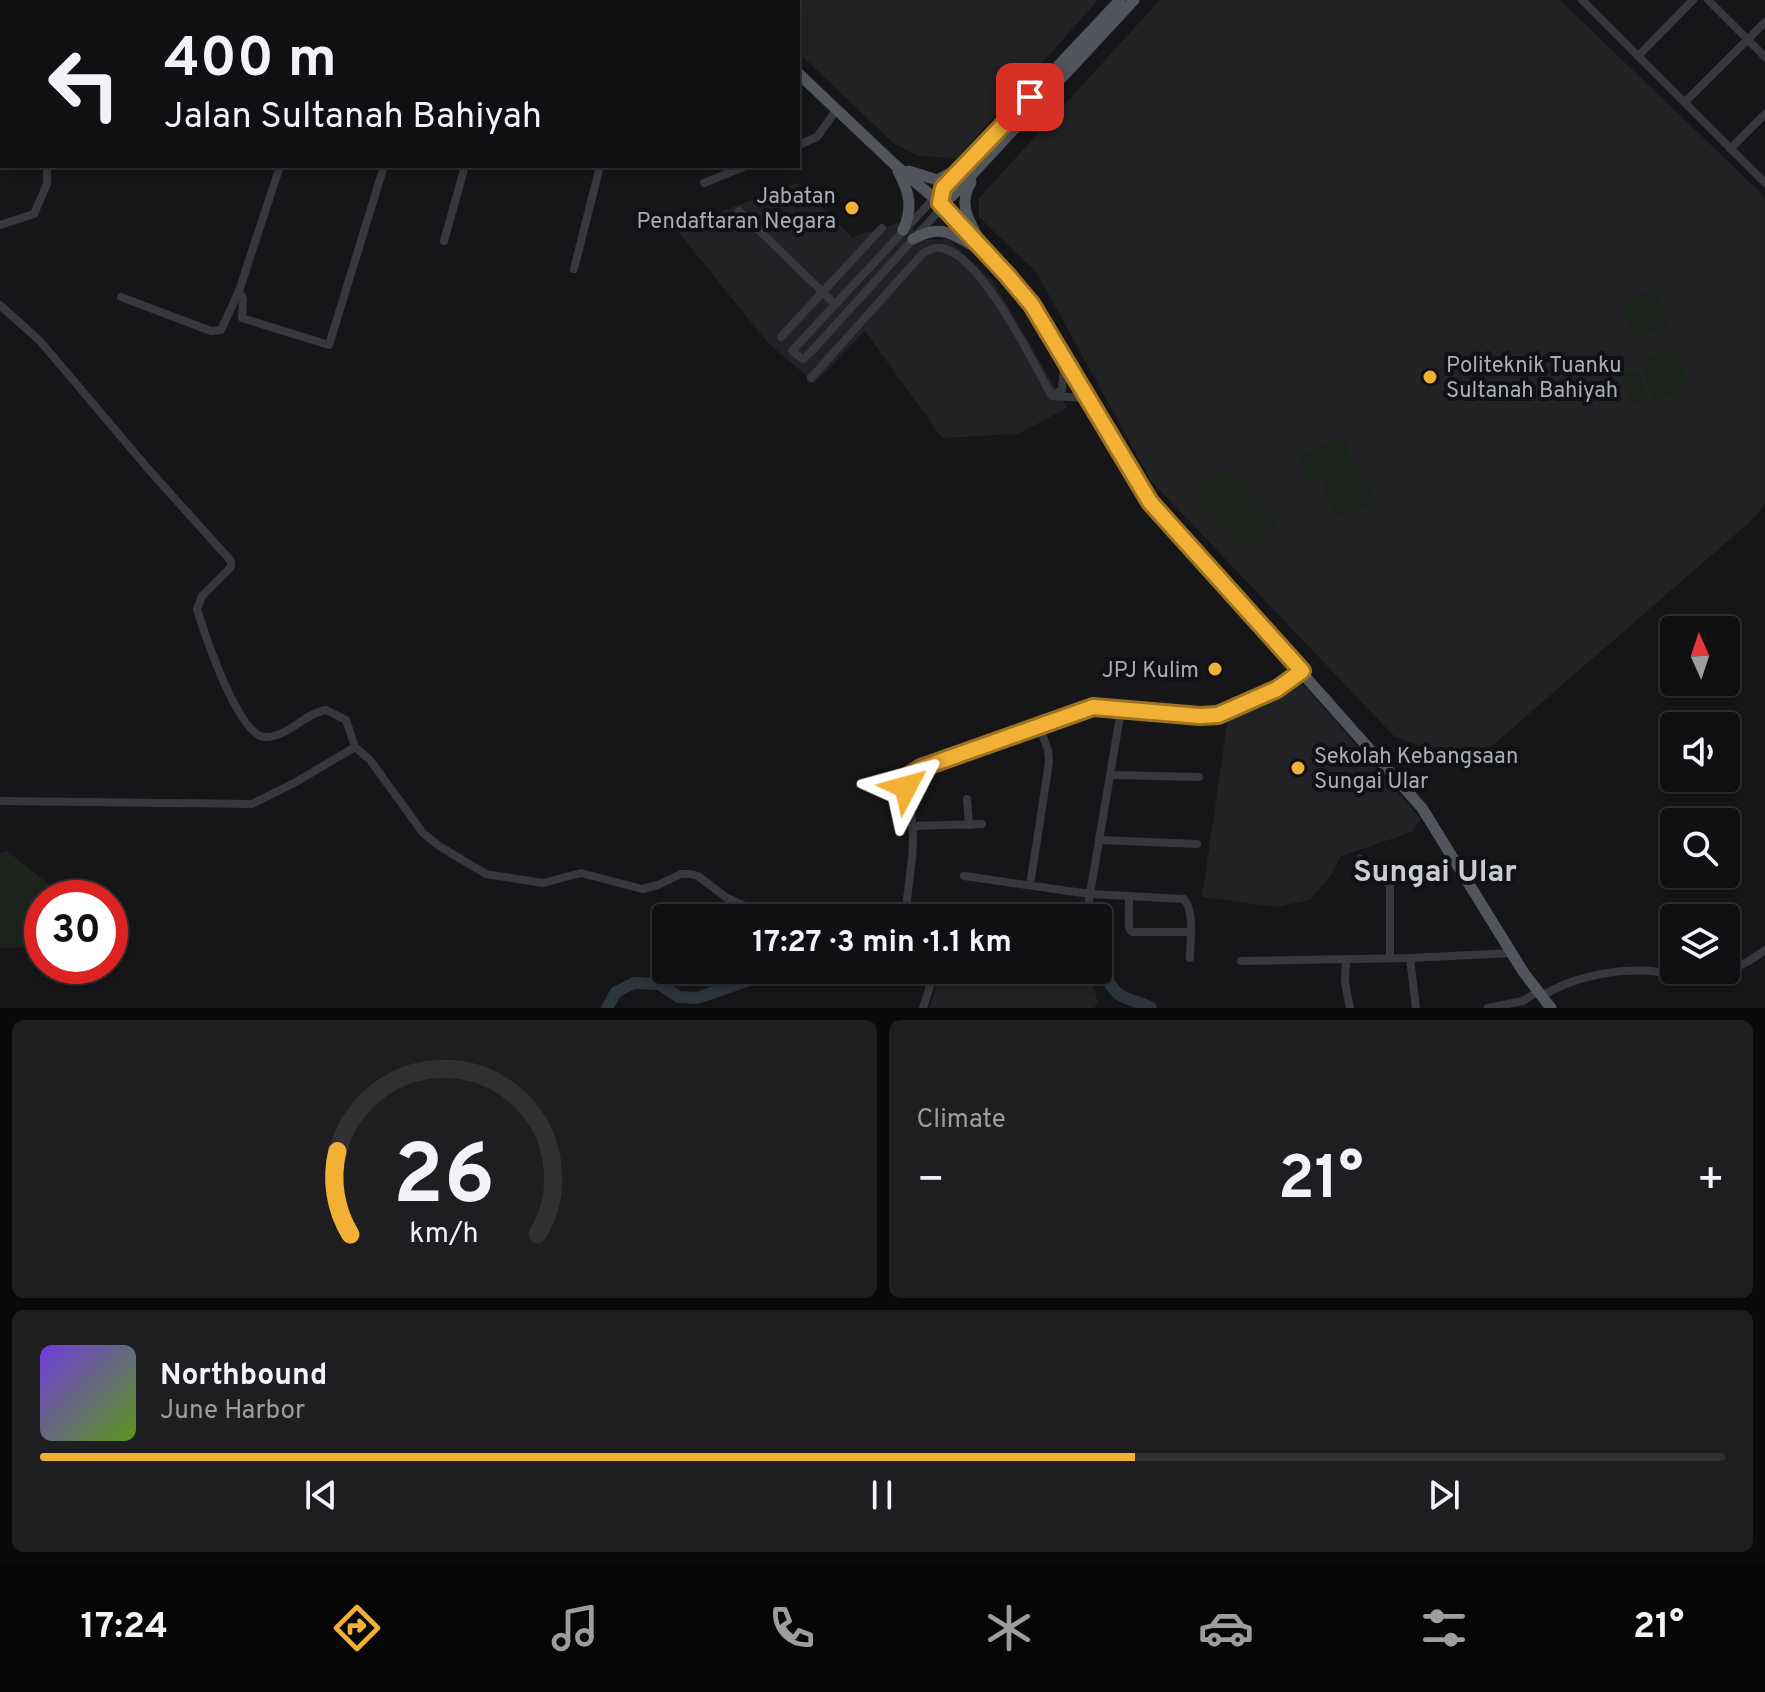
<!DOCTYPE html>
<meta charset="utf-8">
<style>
body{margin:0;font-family:Overpass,sans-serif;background:#1e1e20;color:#f1f3f6;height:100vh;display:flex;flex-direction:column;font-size:30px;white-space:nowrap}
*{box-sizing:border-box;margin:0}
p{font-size:26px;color:#9c9d9f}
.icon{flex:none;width:44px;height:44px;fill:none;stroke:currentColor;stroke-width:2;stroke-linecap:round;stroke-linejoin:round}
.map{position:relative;height:1008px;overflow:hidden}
.details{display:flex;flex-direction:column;gap:12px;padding:12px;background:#09090a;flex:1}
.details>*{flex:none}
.hud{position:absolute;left:0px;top:0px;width:800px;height:168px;box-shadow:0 4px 12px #0003,0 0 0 2px #303032;background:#101012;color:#f1f3f6;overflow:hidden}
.needle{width:52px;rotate:357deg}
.fabs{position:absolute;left:1660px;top:616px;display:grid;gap:16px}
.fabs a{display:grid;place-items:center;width:80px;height:80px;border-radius:8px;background:#101012;box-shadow:0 4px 12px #0003,0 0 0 2px #303032;font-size:40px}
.speed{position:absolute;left:24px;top:880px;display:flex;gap:16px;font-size:40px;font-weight:700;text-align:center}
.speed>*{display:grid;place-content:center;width:104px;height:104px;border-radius:50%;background:#101012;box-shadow:0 4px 12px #0003,0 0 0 2px #303032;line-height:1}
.speed .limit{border:12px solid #d22;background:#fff;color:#111}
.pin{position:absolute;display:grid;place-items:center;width:68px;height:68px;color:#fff;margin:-34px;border-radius:16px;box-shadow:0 4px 12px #0006}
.me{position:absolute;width:88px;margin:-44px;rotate:51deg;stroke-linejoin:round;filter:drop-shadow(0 0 6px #0008)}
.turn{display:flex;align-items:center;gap:28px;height:168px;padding:0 32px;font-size:36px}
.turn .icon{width:104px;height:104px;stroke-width:2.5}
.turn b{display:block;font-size:56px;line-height:68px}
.big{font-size:60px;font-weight:700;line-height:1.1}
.details .tile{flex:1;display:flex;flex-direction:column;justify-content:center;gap:12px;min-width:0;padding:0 28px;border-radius:12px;background:#1e1e20}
.details .dial{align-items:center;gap:0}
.dial svg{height:208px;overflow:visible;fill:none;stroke:#303032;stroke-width:7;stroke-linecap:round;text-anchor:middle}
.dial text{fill:#f1f3f6;stroke:none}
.song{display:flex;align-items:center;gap:24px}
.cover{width:96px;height:96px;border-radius:12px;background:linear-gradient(135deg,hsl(260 70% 55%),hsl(90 70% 35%))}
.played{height:8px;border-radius:4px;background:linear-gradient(90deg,#f2b134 65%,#303032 65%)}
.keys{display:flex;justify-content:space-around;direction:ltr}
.heat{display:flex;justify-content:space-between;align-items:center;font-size:44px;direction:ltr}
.details .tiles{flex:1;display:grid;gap:12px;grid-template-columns:1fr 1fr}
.tile:last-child{grid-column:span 2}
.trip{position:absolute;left:652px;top:904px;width:460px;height:80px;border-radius:8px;background:#101012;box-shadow:0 4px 12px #0003,0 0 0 2px #303032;font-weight:700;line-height:80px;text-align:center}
.tabs{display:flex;height:128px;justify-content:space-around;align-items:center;background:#060607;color:#9c9d9f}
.tabs .icon{width:56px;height:56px}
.tabs .active{color:#f2b134}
.tabs b{font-size:36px;color:#f1f3f6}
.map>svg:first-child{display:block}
</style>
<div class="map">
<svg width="1765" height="1008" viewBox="0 0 1765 1008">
<rect width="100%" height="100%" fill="#161618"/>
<g fill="#222225">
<polygon points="763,0 1098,0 957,158 917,156 892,142 798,52 798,2 761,2"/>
<polygon points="1160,0 1560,0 1765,197 1765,504 1752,520 1470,765 1394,736 1151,481 1037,273 979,217 979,198"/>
<polygon points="796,183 852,237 904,221 925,240 948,239 993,281 1067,408 1018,434 942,438 865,331 815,383 768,343 676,229"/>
<polygon points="1303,684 1421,819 1412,832 1341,856 1331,875 1310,900 1276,907 1202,897 1228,717"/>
<polygon points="943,970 1073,970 1090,974 1098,1003 1094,1008 929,1008"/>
</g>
<g fill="#1c231d">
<polygon points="1656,288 1669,326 1633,338 1620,300"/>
<polygon points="1676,349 1690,389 1653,401 1639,361"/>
<polygon points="1639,370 1648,401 1632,406 1622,375"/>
<polygon points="1345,437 1354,467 1307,480 1299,455"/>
<polygon points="1224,466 1279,525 1249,553 1194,494"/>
<polygon points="1364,467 1376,504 1334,517 1322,480"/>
<polygon points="7,851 66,898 42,898 42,947 0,948 0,853"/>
</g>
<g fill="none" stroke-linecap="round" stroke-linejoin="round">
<g stroke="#2c353c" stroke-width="12">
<path d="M1098,961c8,13 12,31 28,37 9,4 17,5 25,10"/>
<polyline points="607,1008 616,992 634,983 659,984 679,997 697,998 778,970"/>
</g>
<g stroke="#37383d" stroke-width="8">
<polyline points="22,0 23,2"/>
<polyline points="1582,0 1765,183"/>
<polyline points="1708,0 1765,57"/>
<polyline points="131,2 132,0"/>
<polyline points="228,2 228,0"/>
<polyline points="339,2 340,0"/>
<polyline points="409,2 410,0"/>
<polyline points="465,2 465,0"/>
<polyline points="525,2 526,0"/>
<polyline points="580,2 581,0"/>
<polyline points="679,2 679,0"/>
<polyline points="1638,56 1693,0"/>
<polyline points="0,87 2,87"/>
<polyline points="1685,102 1765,22"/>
<polyline points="798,145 817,137 837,109"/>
<polyline points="1730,149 1765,114"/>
<polyline points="280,166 239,291 243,299 242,318 329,345 384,166"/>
<polyline points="704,183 746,166"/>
<polyline points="936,196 792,351 803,359 811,352 946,203"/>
<polyline points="739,211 835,304"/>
<polyline points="0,225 34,214 47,184 47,166"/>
<polyline points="444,241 465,166"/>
<polyline points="574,269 600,166"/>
<polyline points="121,297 211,331 221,330 239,291"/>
<path d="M0,305l40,36 110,130 81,90v6l-29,29 -5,13c7,23 41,127 68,128 22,1 40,-24 61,-27l20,10 9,27"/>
<polyline points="781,337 882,228"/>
<polyline points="1064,362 1062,390 1052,396 1085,398"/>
<path d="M811,378l112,-125c6,-3 11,-6 18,-5 40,6 91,113 111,148"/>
<polyline points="1110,775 1199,777"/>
<polyline points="967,799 969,825"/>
<polyline points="0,801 252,804 296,782 355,747 370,760 423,833 439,846 486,874 543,883 581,873 642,889 658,885 681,874 691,874 698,876 727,898 773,918"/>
<polyline points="913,826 982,824"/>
<polyline points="1099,840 1197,844"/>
<polyline points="1360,859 1390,885 1390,957"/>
<path d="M964,876l126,18 94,5c11,13 6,42 6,59"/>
<polyline points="1030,885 1049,763 1048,750 1039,726"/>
<polyline points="1129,896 1129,928 1132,932 1190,932"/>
<path d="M905,918c2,-27 11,-71 7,-96 -2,-15 -12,-37 0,-49l181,-66 107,9 18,-1 59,-26 25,-18"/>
<polyline points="1086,918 1121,710"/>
<polyline points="1410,958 1416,1008"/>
<polyline points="1346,959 1345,982 1350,1008"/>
<polyline points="1241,961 1410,958 1512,953"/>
<path d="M1541,997c31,-21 81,-30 119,-25 15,2 28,7 43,6 23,-3 43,-14 62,-28"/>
<polyline points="923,1008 935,970"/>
<polyline points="1488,1008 1523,1001 1537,992"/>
</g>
<g stroke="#53555c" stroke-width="11">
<polyline points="723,0 725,2"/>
<polyline points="798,73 894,164 940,203 1007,275 1032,305 1150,502 1422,808 1524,973 1551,1008"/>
<path d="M898,171c12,22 15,37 5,59"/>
<polyline points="909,171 937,180 952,172"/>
<path d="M971,182c-13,22 -3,37 8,57"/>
<polyline points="940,203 952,196 1134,0"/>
<polyline points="940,203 943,188 1120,0"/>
<path d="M913,239c28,-16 39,-5 64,9"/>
</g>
</g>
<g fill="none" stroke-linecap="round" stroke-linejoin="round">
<g stroke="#9d7322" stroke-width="20">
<polyline id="route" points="906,787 907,777 921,768 1093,707 1200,716 1218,715 1277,689 1302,671 1150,502 1032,305 1007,275 940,203 943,188 1030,97"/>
</g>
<use href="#route" stroke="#f2b134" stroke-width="14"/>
</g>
<g fill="#f2b134" stroke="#111113" stroke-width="3">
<circle cx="852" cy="208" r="8"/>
<circle cx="1430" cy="377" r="8"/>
<circle cx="1215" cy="669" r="8"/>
<circle cx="1298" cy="768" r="8"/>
</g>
<g text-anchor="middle" stroke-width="8" stroke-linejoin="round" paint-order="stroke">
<g font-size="22" fill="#a8adb8" stroke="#111113" text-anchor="end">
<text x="836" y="203">Jabatan<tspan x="836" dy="25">Pendaftaran Negara</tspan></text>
<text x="1446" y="372" text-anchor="start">Politeknik Tuanku<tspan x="1446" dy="25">Sultanah Bahiyah</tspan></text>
<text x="1199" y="677">JPJ Kulim</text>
<text x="1314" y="763" text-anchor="start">Sekolah Kebangsaan<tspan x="1314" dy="25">Sungai Ular</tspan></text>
</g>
<g font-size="30" font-weight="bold" fill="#c9ccd4" stroke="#111113">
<text x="1435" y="881">Sungai Ular</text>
</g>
</g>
</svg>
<div class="fabs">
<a><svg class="needle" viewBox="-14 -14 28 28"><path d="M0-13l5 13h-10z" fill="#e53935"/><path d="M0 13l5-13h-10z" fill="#9c9d9f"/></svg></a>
<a><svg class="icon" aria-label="sound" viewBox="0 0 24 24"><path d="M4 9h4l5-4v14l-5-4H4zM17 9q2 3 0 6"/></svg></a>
<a><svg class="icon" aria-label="search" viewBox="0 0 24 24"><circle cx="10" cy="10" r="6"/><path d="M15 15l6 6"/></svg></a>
<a><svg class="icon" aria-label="layers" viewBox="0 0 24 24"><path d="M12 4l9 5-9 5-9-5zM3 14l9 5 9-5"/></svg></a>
</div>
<div class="speed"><div class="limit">30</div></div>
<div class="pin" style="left:1030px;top:97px;background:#d93025"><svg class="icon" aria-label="arrive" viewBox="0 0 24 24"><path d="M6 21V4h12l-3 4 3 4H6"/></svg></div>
<svg class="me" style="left:906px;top:787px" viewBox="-20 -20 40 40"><path d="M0-17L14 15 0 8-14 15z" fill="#f2b134" stroke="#fff" stroke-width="4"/></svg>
<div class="trip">17:27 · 3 min · 1.1 km</div>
<div class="hud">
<div class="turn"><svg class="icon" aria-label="left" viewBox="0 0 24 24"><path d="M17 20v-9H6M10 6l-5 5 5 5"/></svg><div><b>400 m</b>Jalan Sultanah Bahiyah</div></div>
</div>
</div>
<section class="details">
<div class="tiles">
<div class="tile dial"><svg viewBox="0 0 100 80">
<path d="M14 69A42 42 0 1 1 86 69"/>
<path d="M14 69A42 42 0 0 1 9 37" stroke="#f2b134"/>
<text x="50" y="56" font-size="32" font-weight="700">26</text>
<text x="50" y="72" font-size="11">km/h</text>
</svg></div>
<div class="tile"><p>Climate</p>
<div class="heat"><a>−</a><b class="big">21°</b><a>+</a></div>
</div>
<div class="tile">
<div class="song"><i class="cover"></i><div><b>Northbound</b><p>June Harbor</p></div></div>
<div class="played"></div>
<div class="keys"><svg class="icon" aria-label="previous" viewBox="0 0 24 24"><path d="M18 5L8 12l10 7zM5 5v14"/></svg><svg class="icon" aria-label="pause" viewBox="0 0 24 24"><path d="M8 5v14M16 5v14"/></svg><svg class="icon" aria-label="next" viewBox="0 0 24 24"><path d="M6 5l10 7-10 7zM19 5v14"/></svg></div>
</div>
</div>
</section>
<nav class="tabs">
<b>17:24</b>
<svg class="icon active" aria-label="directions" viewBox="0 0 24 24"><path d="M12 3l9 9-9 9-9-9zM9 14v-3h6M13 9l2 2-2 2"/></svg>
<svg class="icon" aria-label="music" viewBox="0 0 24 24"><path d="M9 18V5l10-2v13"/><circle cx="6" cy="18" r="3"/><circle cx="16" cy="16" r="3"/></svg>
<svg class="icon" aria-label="phone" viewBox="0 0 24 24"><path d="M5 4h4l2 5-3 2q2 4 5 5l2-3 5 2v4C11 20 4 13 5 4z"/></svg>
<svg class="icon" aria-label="climate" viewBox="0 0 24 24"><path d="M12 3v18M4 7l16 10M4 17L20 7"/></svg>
<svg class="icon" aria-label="car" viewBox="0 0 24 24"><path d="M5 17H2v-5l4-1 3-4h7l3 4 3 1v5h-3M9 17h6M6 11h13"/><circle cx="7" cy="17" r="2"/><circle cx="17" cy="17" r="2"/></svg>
<svg class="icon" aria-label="filters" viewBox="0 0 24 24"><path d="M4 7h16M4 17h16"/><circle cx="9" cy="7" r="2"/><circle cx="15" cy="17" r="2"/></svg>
<b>21°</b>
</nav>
